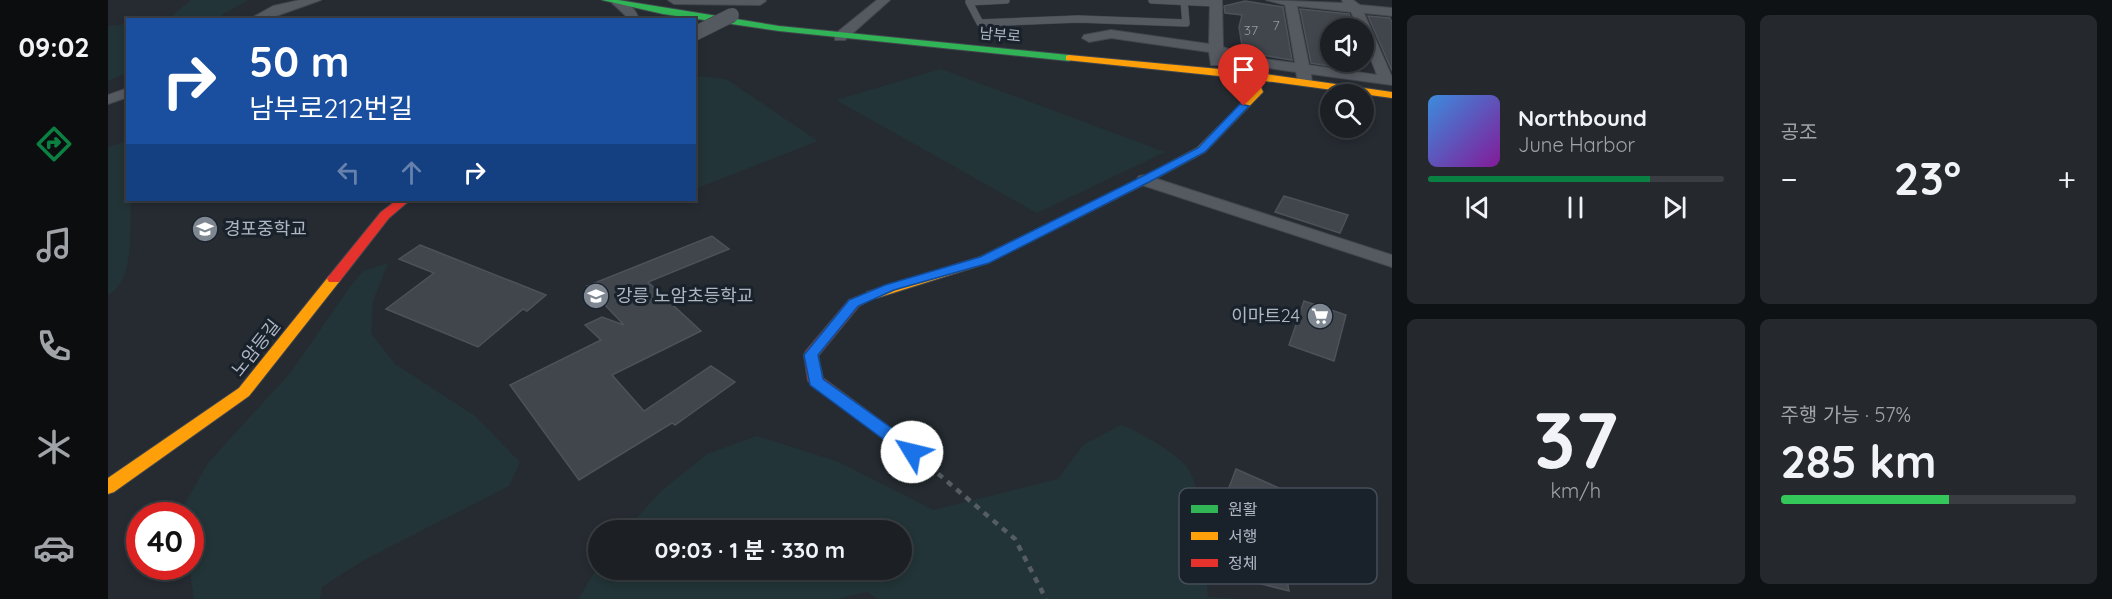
<!DOCTYPE html>
<html lang="ko">
<meta charset="utf-8">
<style>
body{margin:0;font-family:Quicksand,"Noto Sans KR",sans-serif;background:#25282d;color:#f1f3f6;height:100vh;display:flex;flex-direction:column;font-size:22px;white-space:nowrap}
*{box-sizing:border-box;margin:0}
p{font-size:20px;color:#a0a3a7}
.icon{flex:none;width:33px;height:33px;fill:none;stroke:currentColor;stroke-width:2;stroke-linecap:round;stroke-linejoin:round}
.map{position:relative;flex:1;overflow:hidden}
.sheet{display:flex;flex-direction:column;gap:15px;padding:15px;background:#0f1214;width:720px}
.sheet>*{flex:none}
.guide{position:absolute;left:18px;top:18px;width:570px;height:183px;border-radius:0px;box-shadow:0 3px 9px #0003,0 0 0 2px #3a3e42;background:#1a4fa0;color:#fff;overflow:hidden}
.controls{position:absolute;left:1212px;top:18px;display:grid;gap:12px}
.controls a{display:grid;place-items:center;width:54px;height:54px;border-radius:50%;background:#1c2025;box-shadow:0 3px 9px #0003,0 0 0 2px #3a3e42;font-size:30px}
.speed{position:absolute;left:18px;top:502px;display:flex;gap:12px;font-size:30px;font-weight:700;text-align:center}
.speed>*{display:grid;place-content:center;width:78px;height:78px;border-radius:50%;background:#1c2025;box-shadow:0 3px 9px #0003,0 0 0 2px #3a3e42;line-height:1}
.speed .limit{border:9px solid #d22;background:#fff;color:#111}
.pin{position:absolute;display:grid;place-items:center;width:51px;height:51px;color:#fff;margin:-62px -26px;border-radius:50% 50% 50% 0;rotate:-45deg;box-shadow:0 0 6px #0007}
.pin .icon{rotate:45deg}
.me{position:absolute;width:66px;margin:-33px;rotate:306deg;stroke-linejoin:round;filter:drop-shadow(0 0 4px #0008)}
.turn{display:flex;align-items:center;gap:21px;height:126px;padding:0 24px;font-size:27px}
.turn .icon{width:78px;height:78px;stroke-width:2.5}
.turn b{display:block;font-size:42px;line-height:51px}
.lanes{display:flex;align-items:center;height:57px;padding:0 24px;background:#0003;justify-content:center;gap:30px;direction:ltr}
.lanes .off{opacity:.35}
.big{font-size:45px;font-weight:700;line-height:1.1}
.sheet .widget{flex:1;display:flex;flex-direction:column;justify-content:center;gap:9px;min-width:0;padding:0 21px;border-radius:9px;background:#25282d}
.sheet .dial{align-items:center;gap:0}
.dial b{font-size:78px;line-height:1}
.song{display:flex;align-items:center;gap:18px}
.cover{width:72px;height:72px;border-radius:9px;background:linear-gradient(135deg,hsl(210 70% 55%),hsl(290 70% 35%))}
.played{height:6px;border-radius:3px;background:linear-gradient(90deg,#0b8043 75%,#3a3e42 75%)}
.keys{display:flex;justify-content:space-around;direction:ltr}
.heat{display:flex;justify-content:space-between;align-items:center;font-size:33px;direction:ltr}
.charge{height:9px;border-radius:4px;background:linear-gradient(90deg,#34c759 57%,#3a3e42 0)}
.sheet .tiles{flex:1;display:grid;gap:15px;grid-template-columns:repeat(2,1fr)}
.trip{position:absolute;left:480px;top:520px;width:324px;height:60px;border-radius:30px;background:#1c2025;box-shadow:0 3px 9px #0003,0 0 0 2px #3a3e42;font-weight:700;line-height:60px;text-align:center}
main{display:flex;flex:1;min-height:0}
.dock{display:flex;flex-direction:column;width:108px;justify-content:space-around;align-items:center;background:#0b0d0f;color:#a0a3a7}
.dock .icon{width:42px;height:42px}
.dock .selected{color:#0b8043}
.dock b{font-size:27px;color:#f1f3f6}
.map>svg:first-child{display:block}
</style>
<main>
<nav class="dock">
<b>09:02</b>
<svg class="icon selected" aria-label="directions" viewBox="0 0 24 24"><path d="M12 3l9 9-9 9-9-9zM9 14v-3h6M13 9l2 2-2 2"/></svg>
<svg class="icon" aria-label="music" viewBox="0 0 24 24"><path d="M9 18V5l10-2v13"/><circle cx="6" cy="18" r="3"/><circle cx="16" cy="16" r="3"/></svg>
<svg class="icon" aria-label="phone" viewBox="0 0 24 24"><path d="M5 4h4l2 5-3 2q2 4 5 5l2-3 5 2v4C11 20 4 13 5 4z"/></svg>
<svg class="icon" aria-label="climate" viewBox="0 0 24 24"><path d="M12 3v18M4 7l16 10M4 17L20 7"/></svg>
<svg class="icon" aria-label="car" viewBox="0 0 24 24"><path d="M5 17H2v-5l4-1 3-4h7l3 4 3 1v5h-3M9 17h6M6 11h13"/><circle cx="7" cy="17" r="2"/><circle cx="17" cy="17" r="2"/></svg>
</nav>
<div class="map">
<svg width="1284" height="599" viewBox="0 0 1284 599">
<rect width="100%" height="100%" fill="#252b31"/>
<g fill="#223437">
<polygon points="83,0 140,0 107,19 60,19"/>
<polygon points="19,24 19,73 0,81 0,26"/>
<polygon points="833,69 1057,152 929,213 728,100"/>
<polygon points="587,76 618,79 710,141 587,189"/>
<path d="M17,142l3,58h3c-2,28 5,79 -23,95v-148z"/>
<polygon points="280,263 265,301 263,333 287,364 367,416 412,462 401,486 256,560 214,587 212,599 86,599 81,567 82,516 75,516 74,509 100,463 183,372 241,288 255,271"/>
<path d="M1013,425c16,5 60,31 68,45 17,32 16,91 19,127l37,2h-367l-11,-7 -30,7h-259l20,-32v3h304v-39h-277l35,-39 47,-38 50,-18 82,26 94,48 125,-31 25,-34z"/>
</g>
<g fill="#40464c" stroke="#4d525a" stroke-width="1.5">
<polygon points="1137,1 1175,7 1184,60 1135,52 1131,27 1134,15 1117,13 1116,6"/>
<polygon points="1192,9 1241,14 1248,28 1217,28 1222,41 1222,62 1232,62 1234,68 1203,63"/>
<polygon points="1260,16 1282,18 1284,22 1284,71"/>
<polygon points="1176,196 1240,215 1232,233 1167,212"/>
<polygon points="604,236 621,249 540,282 593,331 504,375 536,411 603,366 627,382 567,425 564,423 471,480 402,385 493,340 477,325 494,317 516,325 479,286"/>
<polygon points="312,245 438,295 419,311 415,309 370,347 278,309 326,273 291,259"/>
<polygon points="1196,301 1238,315 1226,361 1181,345"/>
<polygon points="1128,469 1196,499 1187,534 1169,525 1181,591 1142,581 1131,508 1116,501"/>
</g>
<g fill="none" stroke-linecap="round" stroke-linejoin="round">
<g stroke="#42474e" stroke-width="8">
<g id="lane">
<polyline points="898,0 861,2 872,23 970,19 1078,23 1076,1"/>
<polyline points="1044,0 1107,3"/>
</g>
</g>
<g stroke="#42474e" stroke-width="2">
<g id="street">
<polygon points="192,0 213,0 157,20 140,20 165,6"/>
<path d="M506,0c12,0 22,8 25,20h-12l-2,-5 -13,-12z"/>
<polygon points="560,0 657,0 658,1 652,5 566,4"/>
<polygon points="769,0 782,0 737,40 727,40 727,34"/>
<path d="M1102,0h12l1,47 27,10 45,6 -10,-58 -19,-5 77,3 -1,-3h11l7,5 32,3v8l-28,-3 28,64v8l-81,-11 1,8 -7,4 -7,-4 -2,-10 -48,-7 -25,-9 -2,9h-10l-2,-13 -98,-14 -22,4 -7,-4 2,-3 27,-5 98,14zM1189,6l54,6 7,16h6v14l13,33 -68,-10z"/>
<polygon points="20,88 20,97 0,104 0,95"/>
<polygon points="1037,175 1284,255 1284,267 1031,184 1028,180 1031,176"/>
</g>
</g>
<g stroke="#42474e" stroke-width="2">
<polygon id="fast" points="494,0 510,0 671,26 961,55 965,58 961,61 671,31 555,14"/>
</g>
<g stroke="#42474e" stroke-width="2">
<g id="slow">
<polygon points="961,55 1143,72 1284,92 1284,98 1150,80 1155,92 1153,94 1097,152 1041,182 880,263 769,298 759,298 757,295 759,292 872,257 1033,178 1089,148 1145,92 1140,79 958,60 958,56"/>
<polygon points="226,275 233,279 231,282 141,396 6,492 0,494 0,478 131,388 221,276"/>
</g>
</g>
<g stroke="#42474e" stroke-width="2">
<g id="jam">
<polygon points="289,200 302,200 281,218 231,282 221,282 219,279 221,276 273,212"/>
<polygon points="764,291 769,292 771,295 751,306 710,356 715,378 810,448 812,452 810,456 804,458 798,456 700,381 696,355 698,351 741,300"/>
</g>
</g>
<polyline stroke="#565d62" stroke-width="4.5" stroke-dasharray="6 6" stroke-linecap="butt" points="821,466 907,539 938,599"/>
<use href="#lane" stroke="#555960" stroke-width="7"/>
<use href="#street" fill="#555960" fill-rule="evenodd"/>
<use href="#fast" fill="#30b455" fill-rule="evenodd"/>
<use href="#slow" fill="#ff9f0a" fill-rule="evenodd"/>
<use href="#jam" fill="#e5322d" fill-rule="evenodd"/>
<g stroke="#42474e" stroke-width="15" stroke-linecap="butt">
<polyline id="street-bridge" points="586,34 624,15"/>
</g>
<use href="#street-bridge" stroke="#555960" stroke-width="14"/>
</g>
<polygon fill="#1a73e8" stroke="#114b97" stroke-width="1.5" points="1132,104 1141,106 1097,152 1041,182 881,263 786,290 750,306 710,355 715,379 810,447 812,452 810,456 798,456 702,385 696,355 741,300 777,285 872,257 1033,177 1090,148"/>
<defs>
<g id="school-disc" transform="scale(1.35)"><circle r="9.5" fill="#7e8691" stroke="#19212b"/><path d="M0-5L7-2L0 1L-7-2ZM-4 1L0 2.5L4 1V4Q0 6-4 4Z" fill="#fff"/></g>
<g id="supermarket-disc" transform="scale(1.35)"><circle r="9.5" fill="#7e8691" stroke="#19212b"/><path d="M-6-5.5h2.5l.6 2H6L4.5 2H-2.5L-4.4-4H-6ZM-1.5 3.2a1.3 1.3 0 1 0 .1 0ZM3 3.2a1.3 1.3 0 1 0 .1 0Z" fill="#fff"/></g>
</defs>
<g fill-rule="evenodd">
<use href="#school-disc" x="97" y="229"/>
<use href="#school-disc" x="488" y="296"/>
<use href="#supermarket-disc" x="1212" y="316"/>
</g>
<g text-anchor="middle" stroke-width="6" stroke-linejoin="round" paint-order="stroke">
<g font-size="14" fill="#929ba6">
<text x="1168" y="30">7</text>
<text x="1143" y="35">37</text>
</g>
<g font-size="15" fill="#aeb7c4" stroke="#19212b">
<text transform="translate(892 35) rotate(5)" y="5">남부로</text>
</g>
<g font-size="18" fill="#aeb7c4" stroke="#19212b" text-anchor="start">
<text x="116" y="235">경포중학교</text>
<text x="508" y="302">강릉 노암초등학교</text>
<text x="1192" y="322" text-anchor="end">이마트24</text>
</g>
<g font-size="18" fill="#aeb7c4" stroke="#19212b">
<text transform="translate(148 348) rotate(-52)" y="6">노암등길</text>
</g>
</g>
<rect x="1071" y="488" width="198" height="96" rx="9" fill="#19212b" stroke="#464e59" stroke-width="1.5"/>
<rect x="1083" y="505" width="27" height="8" fill="#30b455"/>
<rect x="1083" y="532" width="27" height="8" fill="#ff9f0a"/>
<rect x="1083" y="559" width="27" height="8" fill="#e5322d"/>
<g font-size="16" fill="#aeb7c4">
<text x="1120" y="515">원활</text>
<text x="1120" y="542">서행</text>
<text x="1120" y="569">정체</text>
</g>
</svg>
<div class="controls">
<a><svg class="icon" aria-label="sound" viewBox="0 0 24 24"><path d="M4 9h4l5-4v14l-5-4H4zM17 9q2 3 0 6"/></svg></a>
<a><svg class="icon" aria-label="search" viewBox="0 0 24 24"><circle cx="10" cy="10" r="6"/><path d="M15 15l6 6"/></svg></a>
</div>
<div class="speed"><div class="limit">40</div></div>
<div class="pin" style="left:1136px;top:106px;background:#d93025"><svg class="icon" aria-label="arrive" viewBox="0 0 24 24"><path d="M6 21V4h12l-3 4 3 4H6"/></svg></div>
<svg class="me" style="left:804px;top:452px" viewBox="-20 -20 40 40"><circle r="19" fill="#fff"/><path d="M0-13L10 11 0 6-10 11z" fill="#1a73e8"/></svg>
<div class="trip">09:03 · 1 분 · 330 m</div>
<div class="guide">
<div class="turn"><svg class="icon" aria-label="right" viewBox="0 0 24 24"><path d="M7 20v-9h11M14 6l5 5-5 5"/></svg><div><b>50 m</b>남부로212번길</div></div>
<div class="lanes"><svg class="icon off" aria-label="left" viewBox="0 0 24 24"><path d="M17 20v-9H6M10 6l-5 5 5 5"/></svg><svg class="icon off" aria-label="ahead" viewBox="0 0 24 24"><path d="M12 20V5M6 11l6-6 6 6"/></svg><svg class="icon" aria-label="right" viewBox="0 0 24 24"><path d="M7 20v-9h11M14 6l5 5-5 5"/></svg></div>
</div>
</div>
<section class="sheet">
<div class="tiles">
<div class="widget">
<div class="song"><i class="cover"></i><div><b>Northbound</b><p>June Harbor</p></div></div>
<div class="played"></div>
<div class="keys"><svg class="icon" aria-label="previous" viewBox="0 0 24 24"><path d="M18 5L8 12l10 7zM5 5v14"/></svg><svg class="icon" aria-label="pause" viewBox="0 0 24 24"><path d="M8 5v14M16 5v14"/></svg><svg class="icon" aria-label="next" viewBox="0 0 24 24"><path d="M6 5l10 7-10 7zM19 5v14"/></svg></div>
</div>
<div class="widget"><p>공조</p>
<div class="heat"><a>−</a><b class="big">23°</b><a>+</a></div>
</div>
<div class="widget dial"><b>37</b><p>km/h</p></div>
<div class="widget"><p>주행 가능 · 57%</p><b class="big">285 km</b><div class="charge"></div></div>
</div>
</section>
</main>
